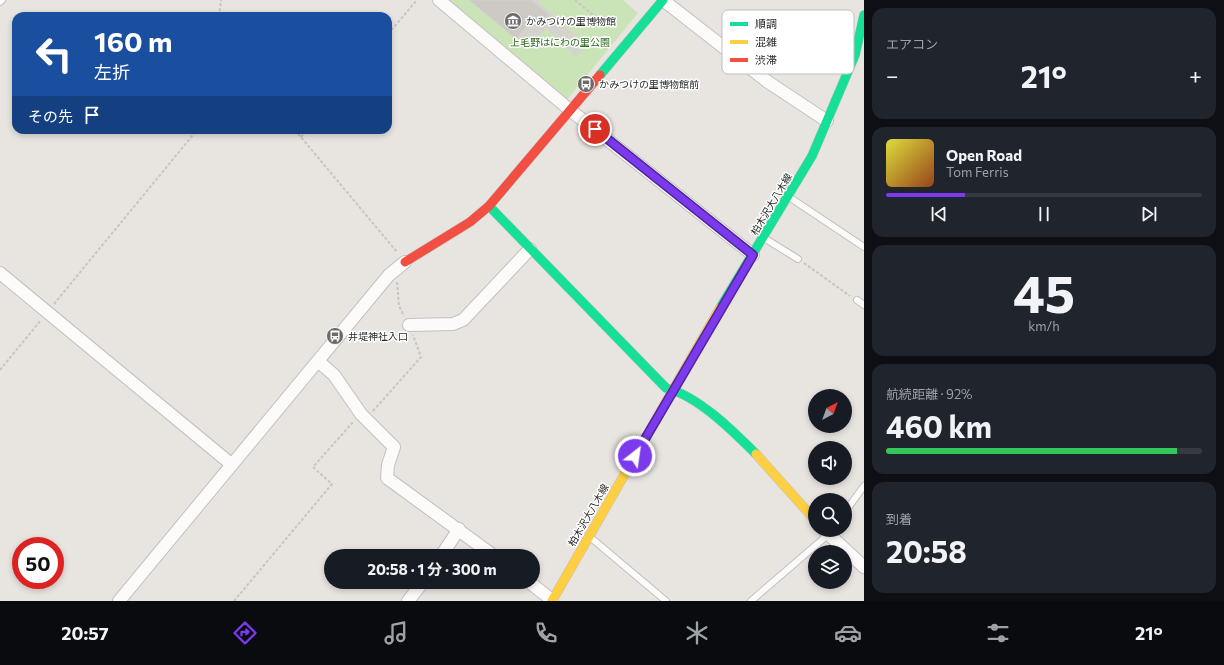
<!DOCTYPE html>
<html lang="ja">
<meta charset="utf-8">
<style>
body{margin:0;font-family:Commissioner,"Noto Sans JP",sans-serif;background:#20242c;color:#f1f3f6;height:100vh;display:flex;flex-direction:column;font-size:15px;white-space:nowrap}
*{box-sizing:border-box;margin:0}
p{font-size:13px;color:#9ea1a6}
.icon{flex:none;width:22px;height:22px;fill:none;stroke:currentColor;stroke-width:2;stroke-linecap:round;stroke-linejoin:round}
.map{position:relative;flex:1;overflow:hidden}
.panel{display:flex;flex-direction:column;gap:8px;padding:8px;background:#0d0f14;width:360px}
.panel>*{flex:none}
.guide{position:absolute;left:12px;top:12px;width:380px;height:122px;border-radius:12px;box-shadow:0 2px 6px #0003;background:#1a4fa0;color:#fff;overflow:hidden}
.needle{width:26px;rotate:41deg}
.tools{position:absolute;left:808px;top:389px;display:grid;gap:8px}
.tools a{display:grid;place-items:center;width:44px;height:44px;border-radius:50%;background:#171b24;box-shadow:0 2px 6px #0003;font-size:20px}
.speed{position:absolute;left:12px;top:537px;display:flex;gap:8px;font-size:20px;font-weight:700;text-align:center}
.speed>*{display:grid;place-content:center;width:52px;height:52px;border-radius:50%;background:#171b24;box-shadow:0 2px 6px #0003;line-height:1}
.speed .limit{border:6px solid #d22;background:#fff;color:#111}
.pin{position:absolute;display:grid;place-items:center;width:34px;height:34px;color:#fff;margin:-17px;border:2px solid #fff;border-radius:50%;box-shadow:0 1px 4px #0007}
.me{position:absolute;width:44px;margin:-22px;rotate:30deg;stroke-linejoin:round;filter:drop-shadow(0 0 3px #0008)}
.turn{display:flex;align-items:center;gap:14px;height:84px;padding:0 16px;font-size:18px}
.turn .icon{width:52px;height:52px;stroke-width:2.5}
.turn b{display:block;font-size:28px;line-height:34px}
.then{display:flex;align-items:center;height:38px;padding:0 16px;background:#0003;gap:8px;font-size:15px}
.big{font-size:30px;font-weight:700;line-height:1.1}
.panel .tile{flex:1;display:flex;flex-direction:column;justify-content:center;gap:6px;min-width:0;padding:0 14px;border-radius:12px;background:#20242c}
.panel .dial{align-items:center;gap:0}
.dial b{font-size:52px;line-height:1}
.song{display:flex;align-items:center;gap:12px}
.cover{width:48px;height:48px;border-radius:6px;background:linear-gradient(135deg,hsl(60 70% 55%),hsl(20 70% 35%))}
.played{height:4px;border-radius:2px;background:linear-gradient(90deg,#7c3aed 25%,#363941 25%)}
.keys{display:flex;justify-content:space-around;direction:ltr}
.heat{display:flex;justify-content:space-between;align-items:center;font-size:22px;direction:ltr}
.charge{height:6px;border-radius:3px;background:linear-gradient(90deg,#34c759 92%,#363941 0)}
.trip{position:absolute;left:324px;top:549px;width:216px;height:40px;border-radius:20px;background:#171b24;box-shadow:0 2px 6px #0003;font-weight:700;line-height:40px;text-align:center}
.menu{display:flex;height:64px;justify-content:space-around;align-items:center;background:#090b0e;color:#9ea1a6}
.menu .icon{width:28px;height:28px}
.menu .active{color:#7c3aed}
.menu b{font-size:18px;color:#f1f3f6}
main{display:flex;flex:1;min-height:0}
.map>svg:first-child{display:block}
</style>
<main>
<div class="map">
<svg width="864" height="601" viewBox="0 0 864 601">
<rect width="100%" height="100%" fill="#e8e4e0"/>
<polygon fill="#cae4b8" points="444,0 623,0 638,13 566,101"/>
<polygon fill="#d6d2ce" points="531,0 540,0 538,2 586,45 576,57 546,28 529,49 516,39 533,18 541,24 549,15"/>
<polygon fill="#cdcac6" stroke="#d3d0cc" points="469,0 531,0 549,15 541,24 533,18 516,39"/>
<g fill="none" stroke-linecap="round" stroke-linejoin="round">
<g stroke="#c2c0c1" stroke-width="8">
<g id="lane">
<polyline points="0,2 2,0"/>
<polyline points="789,197 864,247"/>
<polyline points="764,238 798,259"/>
<polyline points="857,300 864,305"/>
<polyline points="845,512 864,486"/>
<polyline points="590,537 666,601"/>
<polyline points="751,601 830,533"/>
</g>
</g>
<g stroke="#c2c0c1" stroke-width="14">
<g id="street">
<polyline points="439,0 570,110 753,255"/>
<polyline points="663,0 768,82 827,121"/>
<polyline points="0,273 231,464"/>
<polyline points="409,325 453,324 463,320 530,249"/>
<polyline points="318,361 334,375 361,414 394,447 388,465 387,478 494,556"/>
<polyline points="824,530 864,567"/>
<polyline points="441,556 459,529"/>
<polyline points="529,582 552,600"/>
<polyline points="119,601 389,275 405,262"/>
<polyline points="408,601 423,582"/>
</g>
</g>
<g stroke="#c2c0c1" stroke-width="10">
<g id="fast">
<polyline points="600,75 663,0"/>
<path d="M489,206l177,182c32,8 67,43 90,66"/>
<polyline points="720,308 812,156 855,55 864,15"/>
</g>
</g>
<g stroke="#c2c0c1" stroke-width="10">
<g id="slow">
<polyline points="756,454 815,520"/>
<polyline points="552,601 720,308"/>
</g>
</g>
<g stroke="#c2c0c1" stroke-width="10">
<polyline id="jam" points="405,262 470,222 489,206 600,75"/>
</g>
<g stroke="#c6c6c5" stroke-width="2" stroke-dasharray="3 2" stroke-linecap="butt">
<polyline points="575,0 599,20"/>
<polyline points="219,16 221,0"/>
<polyline points="388,34 417,0"/>
<polyline points="295,130 397,252"/>
<polyline points="301,137 307,130"/>
<polyline points="804,263 850,296"/>
<polyline points="397,282 399,306 404,316"/>
<polyline points="54,304 197,130"/>
<polyline points="0,370 41,320"/>
<polyline points="373,411 421,357 413,335"/>
<polyline points="234,601 332,484 313,467 354,421"/>
</g>
<use href="#lane" stroke="#fcfbfa" stroke-width="6"/>
<use href="#street" stroke="#fcfbfa" stroke-width="12"/>
<use href="#fast" stroke="#16e098" stroke-width="9"/>
<use href="#slow" stroke="#ffcf43" stroke-width="9"/>
<use href="#jam" stroke="#f24e42" stroke-width="9"/>
</g>
<g fill="none" stroke-linecap="round" stroke-linejoin="round">
<g stroke="#51269a" stroke-width="10">
<polyline id="route" points="595,129 753,255 635,456"/>
</g>
<use href="#route" stroke="#7c3aed" stroke-width="7"/>
</g>
<defs>
<g id="museum-disc" transform="scale(0.9)"><circle r="9.5" fill="#6c6b6a" stroke="#fff"/><path d="M0-6L6-3V-2H-6V-3ZM-5-1h2V3h-2ZM-1-1h2V3h-2ZM3-1h2V3H3ZM-6 4H6V6H-6Z" fill="#fff"/></g>
<g id="bus-disc" transform="scale(0.9)"><circle r="9.5" fill="#6c6b6a" stroke="#fff"/><path d="M-5-6H5V4H4V6H2V4H-2V6H-4V4H-5ZM-3.5-4V0h7V-4ZM-3.5 1.2v1.5H-2V1.2ZM2 1.2v1.5H3.5V1.2Z" fill="#fff"/></g>
</defs>
<g fill-rule="evenodd">
<use href="#museum-disc" x="513" y="21"/>
<use href="#bus-disc" x="586" y="84"/>
<use href="#bus-disc" x="335" y="336"/>
</g>
<g text-anchor="middle" stroke-width="3" stroke-linejoin="round" paint-order="stroke">
<g font-size="10" fill="#2a2a2a" stroke="#fff" text-anchor="start">
<text x="526" y="25">かみつけの里博物館</text>
<text x="599" y="88">かみつけの里博物館前</text>
<text x="348" y="340">井堤神社入口</text>
</g>
<g font-size="10" fill="#2a6919" stroke="#fff">
<text x="560" y="46">上毛野はにわの里公園</text>
</g>
<g font-size="10" fill="#2a2a2a" stroke="#fff">
<text transform="translate(771 204) rotate(-59)" y="4">柏木沢大八木線</text>
<text transform="translate(588 515) rotate(-60)" y="4">柏木沢大八木線</text>
</g>
</g>
<rect x="722" y="10" width="132" height="64" rx="6" fill="#fff" stroke="#bfbfbf" stroke-width="1"/>
<rect x="730" y="22" width="18" height="4" fill="#16e098"/>
<rect x="730" y="40" width="18" height="4" fill="#ffcf43"/>
<rect x="730" y="58" width="18" height="4" fill="#f24e42"/>
<g font-size="11" fill="#2a2a2a">
<text x="755" y="28">順調</text>
<text x="755" y="46">混雑</text>
<text x="755" y="64">渋滞</text>
</g>
</svg>
<div class="tools">
<a><svg class="needle" viewBox="-14 -14 28 28"><path d="M0-13l5 13h-10z" fill="#e53935"/><path d="M0 13l5-13h-10z" fill="#9ea1a6"/></svg></a>
<a><svg class="icon" aria-label="sound" viewBox="0 0 24 24"><path d="M4 9h4l5-4v14l-5-4H4zM17 9q2 3 0 6"/></svg></a>
<a><svg class="icon" aria-label="search" viewBox="0 0 24 24"><circle cx="10" cy="10" r="6"/><path d="M15 15l6 6"/></svg></a>
<a><svg class="icon" aria-label="layers" viewBox="0 0 24 24"><path d="M12 4l9 5-9 5-9-5zM3 14l9 5 9-5"/></svg></a>
</div>
<div class="speed"><div class="limit">50</div></div>
<div class="pin" style="left:595px;top:129px;background:#d93025"><svg class="icon" aria-label="arrive" viewBox="0 0 24 24"><path d="M6 21V4h12l-3 4 3 4H6"/></svg></div>
<svg class="me" style="left:635px;top:456px" viewBox="-20 -20 40 40"><circle r="17" fill="#7c3aed" stroke="#fff" stroke-width="3"/><path d="M0-11L8 9 0 5-8 9z" fill="#fff"/></svg>
<div class="trip">20:58 · 1 分 · 300 m</div>
<div class="guide">
<div class="turn"><svg class="icon" aria-label="left" viewBox="0 0 24 24"><path d="M17 20v-9H6M10 6l-5 5 5 5"/></svg><div><b>160 m</b>左折</div></div>
<div class="then">その先<svg class="icon" aria-label="arrive" viewBox="0 0 24 24"><path d="M6 21V4h12l-3 4 3 4H6"/></svg></div>
</div>
</div>
<section class="panel">
<div class="tile"><p>エアコン</p>
<div class="heat"><a>−</a><b class="big">21°</b><a>+</a></div>
</div>
<div class="tile">
<div class="song"><i class="cover"></i><div><b>Open Road</b><p>Tom Ferris</p></div></div>
<div class="played"></div>
<div class="keys"><svg class="icon" aria-label="previous" viewBox="0 0 24 24"><path d="M18 5L8 12l10 7zM5 5v14"/></svg><svg class="icon" aria-label="pause" viewBox="0 0 24 24"><path d="M8 5v14M16 5v14"/></svg><svg class="icon" aria-label="next" viewBox="0 0 24 24"><path d="M6 5l10 7-10 7zM19 5v14"/></svg></div>
</div>
<div class="tile dial"><b>45</b><p>km/h</p></div>
<div class="tile"><p>航続距離 · 92%</p><b class="big">460 km</b><div class="charge"></div></div>
<div class="tile"><p>到着</p><b class="big">20:58</b></div>
</section>
</main>
<nav class="menu">
<b>20:57</b>
<svg class="icon active" aria-label="directions" viewBox="0 0 24 24"><path d="M12 3l9 9-9 9-9-9zM9 14v-3h6M13 9l2 2-2 2"/></svg>
<svg class="icon" aria-label="music" viewBox="0 0 24 24"><path d="M9 18V5l10-2v13"/><circle cx="6" cy="18" r="3"/><circle cx="16" cy="16" r="3"/></svg>
<svg class="icon" aria-label="phone" viewBox="0 0 24 24"><path d="M5 4h4l2 5-3 2q2 4 5 5l2-3 5 2v4C11 20 4 13 5 4z"/></svg>
<svg class="icon" aria-label="climate" viewBox="0 0 24 24"><path d="M12 3v18M4 7l16 10M4 17L20 7"/></svg>
<svg class="icon" aria-label="car" viewBox="0 0 24 24"><path d="M5 17H2v-5l4-1 3-4h7l3 4 3 1v5h-3M9 17h6M6 11h13"/><circle cx="7" cy="17" r="2"/><circle cx="17" cy="17" r="2"/></svg>
<svg class="icon" aria-label="filters" viewBox="0 0 24 24"><path d="M4 7h16M4 17h16"/><circle cx="9" cy="7" r="2"/><circle cx="15" cy="17" r="2"/></svg>
<b>21°</b>
</nav>
